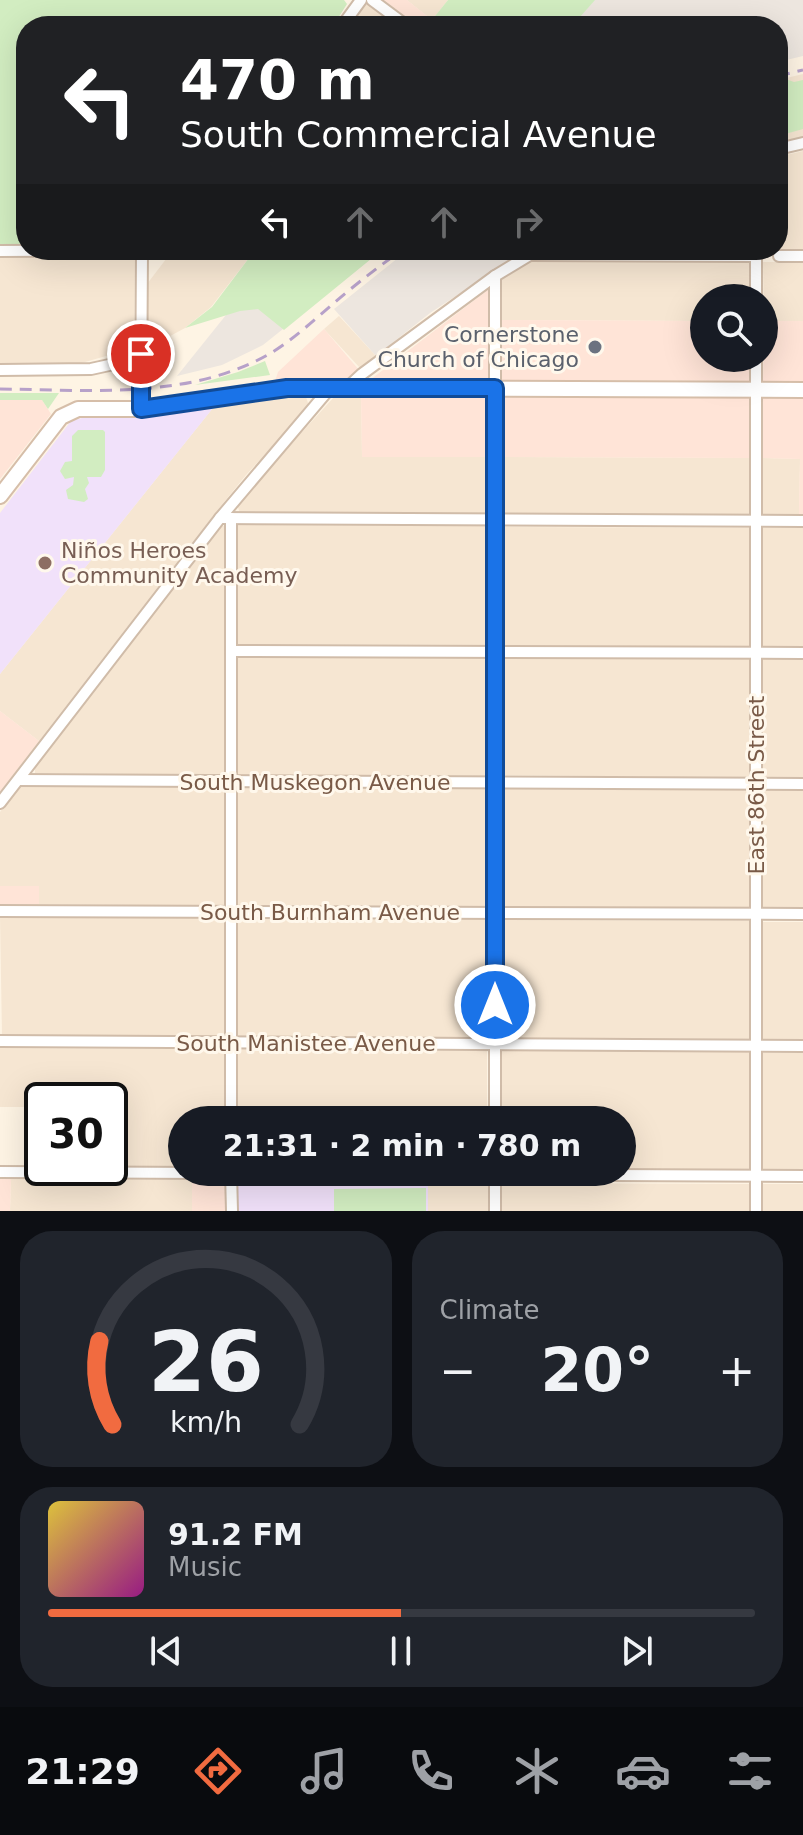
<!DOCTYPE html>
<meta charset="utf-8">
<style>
body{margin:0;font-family:"DejaVu Sans",sans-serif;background:#20242c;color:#f1f3f6;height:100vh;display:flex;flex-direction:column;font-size:30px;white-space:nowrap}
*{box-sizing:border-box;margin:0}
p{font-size:26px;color:#9ea1a6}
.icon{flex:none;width:44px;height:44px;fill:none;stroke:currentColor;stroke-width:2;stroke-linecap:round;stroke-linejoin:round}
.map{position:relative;height:1211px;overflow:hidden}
.side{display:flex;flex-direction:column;gap:20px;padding:20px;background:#0d0f14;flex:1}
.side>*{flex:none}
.banner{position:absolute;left:16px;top:16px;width:772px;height:244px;border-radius:32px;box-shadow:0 8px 32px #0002;background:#202124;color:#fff;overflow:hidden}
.controls{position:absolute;left:690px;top:284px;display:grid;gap:16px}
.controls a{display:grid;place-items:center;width:88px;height:88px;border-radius:50%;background:#171b24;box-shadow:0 8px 32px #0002;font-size:40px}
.speed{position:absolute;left:24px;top:1082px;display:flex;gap:16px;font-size:40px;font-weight:700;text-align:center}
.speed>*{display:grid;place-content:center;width:104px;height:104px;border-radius:50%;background:#171b24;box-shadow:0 8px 32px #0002;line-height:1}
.speed .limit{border:4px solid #111;border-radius:12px;background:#fff;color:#111}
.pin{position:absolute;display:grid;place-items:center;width:68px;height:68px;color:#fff;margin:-34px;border:4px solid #fff;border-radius:50%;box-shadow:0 2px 8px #0007}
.me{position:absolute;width:88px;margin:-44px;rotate:0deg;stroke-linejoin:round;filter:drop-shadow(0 0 6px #0008)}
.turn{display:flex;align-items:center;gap:28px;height:168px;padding:0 32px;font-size:36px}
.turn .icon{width:104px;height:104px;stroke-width:2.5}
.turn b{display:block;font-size:56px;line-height:68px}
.lanes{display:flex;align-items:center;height:76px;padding:0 32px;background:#0003;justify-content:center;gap:40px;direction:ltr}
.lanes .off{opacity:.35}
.big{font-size:60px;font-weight:700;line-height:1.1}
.side .widget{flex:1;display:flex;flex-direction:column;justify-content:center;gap:12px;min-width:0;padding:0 28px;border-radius:32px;background:#20242c}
.side .dial{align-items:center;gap:0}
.dial svg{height:208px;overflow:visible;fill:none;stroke:#363941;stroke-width:7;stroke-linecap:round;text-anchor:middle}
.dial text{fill:#f1f3f6;stroke:none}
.song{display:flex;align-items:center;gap:24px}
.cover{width:96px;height:96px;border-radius:12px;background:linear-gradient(135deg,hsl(50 70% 55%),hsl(310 70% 35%))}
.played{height:8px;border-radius:4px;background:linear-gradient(90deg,#f16b40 50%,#363941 50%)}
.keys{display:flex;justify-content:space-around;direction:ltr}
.heat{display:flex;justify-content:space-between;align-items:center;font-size:44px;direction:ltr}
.side .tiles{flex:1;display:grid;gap:20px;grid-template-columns:1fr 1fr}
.widget:last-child{grid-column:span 2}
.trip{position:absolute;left:168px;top:1106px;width:468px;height:80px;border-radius:40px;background:#171b24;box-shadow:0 8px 32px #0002;font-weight:700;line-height:80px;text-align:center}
.dock{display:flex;height:128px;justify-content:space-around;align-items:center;background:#090b0e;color:#9ea1a6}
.dock .icon{width:56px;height:56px}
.dock .active{color:#f16b40}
.dock b{font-size:36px;color:#f1f3f6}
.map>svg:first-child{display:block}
</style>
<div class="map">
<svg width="803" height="1211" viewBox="0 0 803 1211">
<rect width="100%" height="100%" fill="#fef4e4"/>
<g fill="#f6e6d2">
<polygon points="407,0 448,0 432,20"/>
<polygon points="368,3 396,26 346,26"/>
<polygon points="803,74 803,137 778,143 778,80"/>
<polygon points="803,151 803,250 778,250 778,157"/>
<polygon points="173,250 255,250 211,307 185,328 146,349 147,284"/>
<polygon points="0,256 135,259 134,348 78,364 0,366"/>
<polygon points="531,261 750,262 751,298 704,298 704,321 501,320 501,280"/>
<polygon points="763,262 803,262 803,321 764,321"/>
<polygon points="339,316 376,356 361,369 324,329"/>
<polygon points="302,396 306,397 309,406 246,475 212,517 39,741 0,711 0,674 213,408 270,398"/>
<polygon points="335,396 361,396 362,457 489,457 489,514 240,513 237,505 241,499"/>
<polygon points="500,457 751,458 751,516 500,515"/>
<polygon points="763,458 800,459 799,516 763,516"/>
<polygon points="238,525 489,526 489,645 238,644"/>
<polygon points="221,526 227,526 226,775 35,773 35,767"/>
<polygon points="500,527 751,528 751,647 500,645"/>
<polygon points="763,528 803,528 803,647 762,646"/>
<polygon points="237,656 489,658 489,776 238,775"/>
<polygon points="500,657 752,659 752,778 500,775"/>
<polygon points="762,659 803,659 803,778 763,778"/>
<polygon points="20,786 227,787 227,906 39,904 39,886 0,886 0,812"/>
<polygon points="238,787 488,788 489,908 238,906"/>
<polygon points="500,789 751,790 752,909 500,907"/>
<rect x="763" y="790" width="40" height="119"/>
<polygon points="0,916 226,918 226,1037 2,1036"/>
<polygon points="238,918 489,919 489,1038 237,1037"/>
<polygon points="500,920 752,921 751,1040 500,1038"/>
<rect x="763" y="922" width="40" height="119"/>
<polygon points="0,1048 227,1049 226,1108 201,1108 200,1120 182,1120 182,1168 110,1167 110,1100 42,1100 42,1107 0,1107"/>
<polygon points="238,1049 487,1051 487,1120 238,1120"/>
<polygon points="500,1050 751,1052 751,1172 622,1171 622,1120 500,1120"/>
<polygon points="763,1053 803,1053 803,1172 762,1171"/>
<polygon points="11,1179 192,1180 192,1211 10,1211"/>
<polygon points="428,1181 489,1182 489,1211 428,1211"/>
<polygon points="500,1183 751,1184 751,1211 500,1211"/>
<rect x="762" y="1184" width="41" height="27"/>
</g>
<g fill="#ffe4d7">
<polygon points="383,0 407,0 432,20 427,26 417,26"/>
<polygon points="489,289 489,380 370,380"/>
<polygon points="501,320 704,321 704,358 751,358 751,381 501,380"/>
<polygon points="764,321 803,321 803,381 763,381"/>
<polygon points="324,329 359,370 345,380 275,381 278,372"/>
<polygon points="361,396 489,397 489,457 362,457"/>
<polygon points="500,397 751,398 751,458 500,457"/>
<polygon points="762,398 803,398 803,516 799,516 800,459 763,458"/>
<polygon points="0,400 42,400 51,414 0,479"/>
<polygon points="0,711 39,741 0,792"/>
<rect x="0" y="886" width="39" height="18"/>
<rect x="200" y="1108" width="26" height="12"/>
<polygon points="0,1179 11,1179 10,1211 0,1211"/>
<polygon points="192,1180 226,1181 226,1211 192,1211"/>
</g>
<g fill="#ede6df">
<polygon points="470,0 803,0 803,56 778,62 778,26 450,26"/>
<polygon points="382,250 263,345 222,365 177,376 226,315"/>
<polygon points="408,250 526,250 430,313 376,356 334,309"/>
</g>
<g fill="#f1e1fa">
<polygon points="213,408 56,604 0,674 0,513 71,421 82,418 138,417"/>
<rect x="238" y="1181" width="190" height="30"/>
</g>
<g fill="#d2edc1">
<polygon points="0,0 344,0 347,4 333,26 26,26 26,246 0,246"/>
<polygon points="448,0 595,0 572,26 427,26"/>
<polygon points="783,78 794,82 803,80 803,129 778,136 778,80"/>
<polygon points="255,250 382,250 284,330 258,309 240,311 185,328 212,307"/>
<polygon points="265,361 270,375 195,385 238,372"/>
<polygon points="0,393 59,393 48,409 42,400 0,400"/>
<polygon points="78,430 103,430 105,432 105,470 101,477 87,477 89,483 85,489 88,499 84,502 68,499 66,490 73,485 74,477 65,479 60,471 65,462 72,461 72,436"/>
<polygon points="426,1188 426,1211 334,1211 334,1189"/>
</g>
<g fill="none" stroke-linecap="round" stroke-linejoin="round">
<g stroke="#d0bca9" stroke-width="14">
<g id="minor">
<polyline points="372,0 407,26"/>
<polyline points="342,26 361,0"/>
<polyline points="778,149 803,143"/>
<polyline points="0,251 167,250"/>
<polyline points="756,252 756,298"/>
<polyline points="531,255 756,256"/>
<polyline points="779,256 803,256"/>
<polyline points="495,276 495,1120"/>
<polyline points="756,358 756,1211"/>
<polyline points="0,370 91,369 141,358"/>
<polyline points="348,387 362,374 495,276 538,250"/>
<polyline points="141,409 142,251"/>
<polyline points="220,518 803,521"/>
<polyline points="231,518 231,1120"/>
<polyline points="231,651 803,653"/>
<polyline points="19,780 803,784"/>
<polyline points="0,803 220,518 331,387"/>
<polyline points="0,911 803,914"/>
<polyline points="0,1041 803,1046"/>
<polyline points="0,1172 803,1176"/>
<polyline points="231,1172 232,1211"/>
<polyline points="495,1172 495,1211"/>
</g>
</g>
<g stroke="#d6bea9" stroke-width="18">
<polyline id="secondary" points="0,496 61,417 78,409 141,409 287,388 803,390"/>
</g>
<use href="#minor" stroke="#fff" stroke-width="10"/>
<use href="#secondary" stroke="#fff" stroke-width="14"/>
<g stroke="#b7a1c9" stroke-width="3" stroke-dasharray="12 8" stroke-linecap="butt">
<polyline points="778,76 803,70"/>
<path d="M0,389c90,1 190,11 271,-36 23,-14 43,-33 63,-50 22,-19 44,-36 68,-53"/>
</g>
</g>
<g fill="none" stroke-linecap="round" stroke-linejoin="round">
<g stroke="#114b97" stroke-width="20">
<polyline id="route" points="141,354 141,409 287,388 495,388 495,1005"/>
</g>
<use href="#route" stroke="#1a73e8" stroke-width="14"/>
</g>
<circle fill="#6b7280" stroke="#fff8ec" stroke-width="3" cx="595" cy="347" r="8"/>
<circle fill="#8d6e63" stroke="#fff8ec" stroke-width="3" cx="45" cy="563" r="8"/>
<g text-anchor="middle" stroke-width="6" stroke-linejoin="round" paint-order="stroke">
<g font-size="22" fill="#5b616d" stroke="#fff8ec" text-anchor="end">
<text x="579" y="342">Cornerstone<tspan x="579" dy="25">Church of Chicago</tspan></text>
</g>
<g font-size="22" fill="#785e54" stroke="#fff8ec" text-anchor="start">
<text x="61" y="558">Niños Heroes<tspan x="61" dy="25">Community Academy</tspan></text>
</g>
<g font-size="22" fill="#795a47" stroke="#fff8ec">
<text x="315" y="790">South Muskegon Avenue</text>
<text transform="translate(756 785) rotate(-90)" y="8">East 86th Street</text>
<text x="330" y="920">South Burnham Avenue</text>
<text x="306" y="1051">South Manistee Avenue</text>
</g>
</g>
</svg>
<div class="controls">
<a><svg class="icon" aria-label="search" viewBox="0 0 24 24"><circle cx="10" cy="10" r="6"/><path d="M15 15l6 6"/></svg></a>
</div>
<div class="speed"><div class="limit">30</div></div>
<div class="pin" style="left:141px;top:354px;background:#d93025"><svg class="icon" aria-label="arrive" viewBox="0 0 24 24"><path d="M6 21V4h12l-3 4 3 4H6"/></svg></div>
<svg class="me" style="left:495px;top:1005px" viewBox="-20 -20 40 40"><circle r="17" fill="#1a73e8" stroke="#fff" stroke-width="3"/><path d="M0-11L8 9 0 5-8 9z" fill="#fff"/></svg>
<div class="trip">21:31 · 2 min · 780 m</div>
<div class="banner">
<div class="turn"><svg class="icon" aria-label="left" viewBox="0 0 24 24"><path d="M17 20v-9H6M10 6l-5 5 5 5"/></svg><div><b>470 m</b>South Commercial Avenue</div></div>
<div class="lanes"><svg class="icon" aria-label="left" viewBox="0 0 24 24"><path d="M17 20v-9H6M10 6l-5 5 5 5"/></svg><svg class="icon off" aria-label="ahead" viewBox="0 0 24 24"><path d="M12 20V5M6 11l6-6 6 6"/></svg><svg class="icon off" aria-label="ahead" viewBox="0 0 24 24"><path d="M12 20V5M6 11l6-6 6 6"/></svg><svg class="icon off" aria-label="right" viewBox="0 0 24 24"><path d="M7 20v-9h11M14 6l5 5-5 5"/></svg></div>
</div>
</div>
<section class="side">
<div class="tiles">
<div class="widget dial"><svg viewBox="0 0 100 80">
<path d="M14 69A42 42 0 1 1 86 69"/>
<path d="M14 69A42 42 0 0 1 9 37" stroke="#f16b40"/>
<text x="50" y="56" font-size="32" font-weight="700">26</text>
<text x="50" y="72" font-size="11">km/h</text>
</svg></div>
<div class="widget"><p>Climate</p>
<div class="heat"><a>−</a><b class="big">20°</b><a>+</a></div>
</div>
<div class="widget">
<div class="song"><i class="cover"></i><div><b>91.2 FM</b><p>Music</p></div></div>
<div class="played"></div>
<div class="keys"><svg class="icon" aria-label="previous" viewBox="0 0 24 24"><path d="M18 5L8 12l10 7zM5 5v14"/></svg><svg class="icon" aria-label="pause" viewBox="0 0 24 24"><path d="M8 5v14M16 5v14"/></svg><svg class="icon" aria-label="next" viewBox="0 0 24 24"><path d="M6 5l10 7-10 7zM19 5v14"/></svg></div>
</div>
</div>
</section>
<nav class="dock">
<b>21:29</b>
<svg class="icon active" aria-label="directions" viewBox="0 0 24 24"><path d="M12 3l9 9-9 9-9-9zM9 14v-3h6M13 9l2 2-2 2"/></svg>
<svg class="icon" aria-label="music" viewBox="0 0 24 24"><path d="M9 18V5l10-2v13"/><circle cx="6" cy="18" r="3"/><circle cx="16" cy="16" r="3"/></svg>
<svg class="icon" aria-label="phone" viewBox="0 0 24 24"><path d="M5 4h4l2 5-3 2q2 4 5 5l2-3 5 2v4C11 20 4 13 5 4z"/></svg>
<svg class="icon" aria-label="climate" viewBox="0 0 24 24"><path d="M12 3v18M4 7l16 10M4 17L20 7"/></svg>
<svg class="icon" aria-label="car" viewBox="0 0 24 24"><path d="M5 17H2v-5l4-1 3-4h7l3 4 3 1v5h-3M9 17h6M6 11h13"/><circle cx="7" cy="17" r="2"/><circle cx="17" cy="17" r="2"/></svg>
<svg class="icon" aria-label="filters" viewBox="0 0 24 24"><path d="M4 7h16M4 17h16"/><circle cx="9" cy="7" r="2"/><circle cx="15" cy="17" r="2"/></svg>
</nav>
